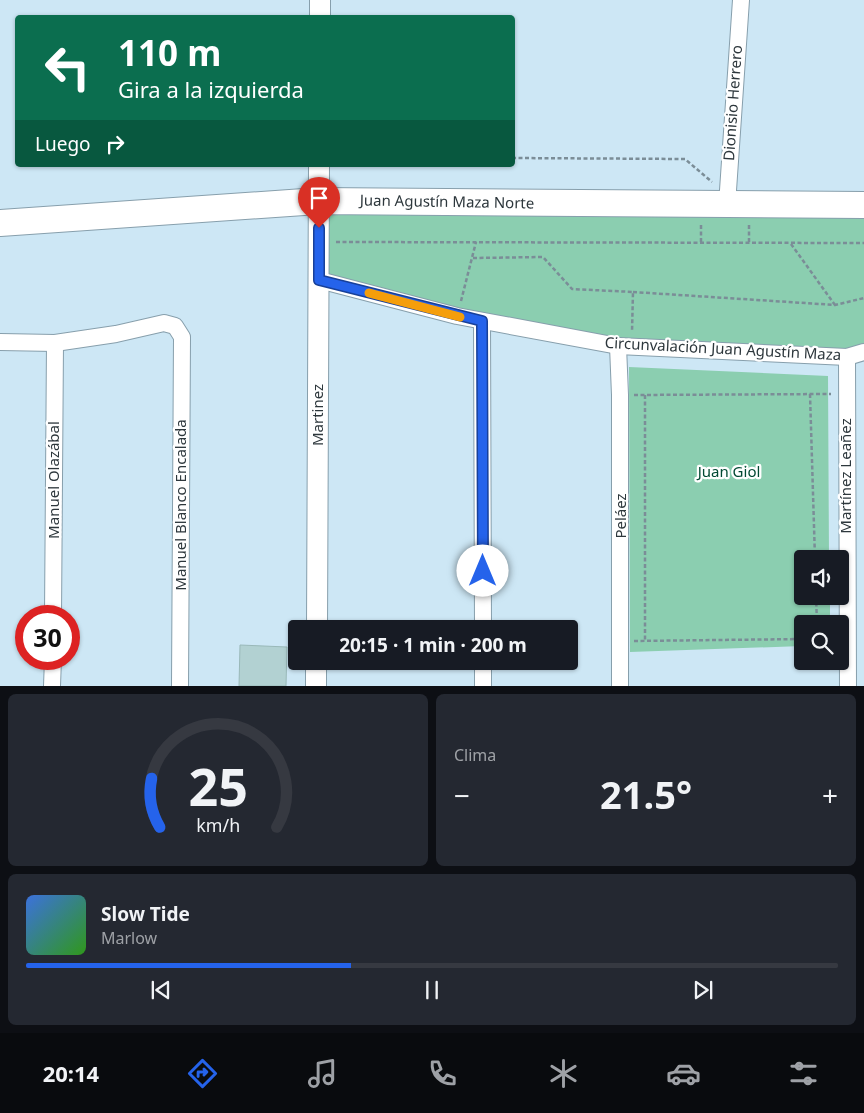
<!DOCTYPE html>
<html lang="es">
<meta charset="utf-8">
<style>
body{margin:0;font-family:"Noto Sans",sans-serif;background:#242831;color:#f1f3f6;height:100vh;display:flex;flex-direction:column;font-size:19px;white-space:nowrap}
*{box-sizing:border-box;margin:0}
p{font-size:16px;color:#9ea1a6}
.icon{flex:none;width:28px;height:28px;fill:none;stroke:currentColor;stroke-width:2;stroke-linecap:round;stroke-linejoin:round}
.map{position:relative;height:686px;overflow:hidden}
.side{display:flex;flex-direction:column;gap:8px;padding:8px;background:#0d0f14;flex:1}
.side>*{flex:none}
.hud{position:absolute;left:15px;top:15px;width:500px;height:152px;border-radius:5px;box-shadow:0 1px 4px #0004;background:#0b6e4f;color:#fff;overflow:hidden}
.controls{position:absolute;left:794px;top:550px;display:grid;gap:10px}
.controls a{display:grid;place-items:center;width:55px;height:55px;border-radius:5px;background:#171b24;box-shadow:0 1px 4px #0004;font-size:25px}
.speed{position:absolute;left:15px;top:605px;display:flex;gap:10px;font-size:25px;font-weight:700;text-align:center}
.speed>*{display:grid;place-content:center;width:65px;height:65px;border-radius:50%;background:#171b24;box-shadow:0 1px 4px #0004;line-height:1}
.speed .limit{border:8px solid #d22;background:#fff;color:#111}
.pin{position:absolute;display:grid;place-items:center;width:42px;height:42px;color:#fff;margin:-51px -21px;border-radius:50% 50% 50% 0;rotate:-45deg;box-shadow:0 0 5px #0007}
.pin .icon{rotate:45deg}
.me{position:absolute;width:55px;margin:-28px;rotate:0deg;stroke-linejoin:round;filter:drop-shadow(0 0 4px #0008)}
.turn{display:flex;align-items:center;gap:18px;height:105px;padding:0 20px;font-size:22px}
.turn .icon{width:65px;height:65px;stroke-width:2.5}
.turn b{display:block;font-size:35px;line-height:42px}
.then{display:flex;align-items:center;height:48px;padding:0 20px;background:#0003;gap:10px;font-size:19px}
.big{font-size:38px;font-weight:700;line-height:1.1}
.side .card{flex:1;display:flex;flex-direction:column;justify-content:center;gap:8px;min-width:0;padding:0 18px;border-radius:8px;background:#242831}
.side .dial{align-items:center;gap:0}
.dial svg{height:130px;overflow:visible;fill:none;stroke:#363941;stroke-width:7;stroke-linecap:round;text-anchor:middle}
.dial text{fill:#f1f3f6;stroke:none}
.song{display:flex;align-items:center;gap:15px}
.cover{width:60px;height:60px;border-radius:8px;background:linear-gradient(135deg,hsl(220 70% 55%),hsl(110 70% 35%))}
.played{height:5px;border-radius:2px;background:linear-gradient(90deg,#2563eb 40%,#363941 40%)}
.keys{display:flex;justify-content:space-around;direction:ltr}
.heat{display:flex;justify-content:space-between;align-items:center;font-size:28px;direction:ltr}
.side .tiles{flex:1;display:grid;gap:8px;grid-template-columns:1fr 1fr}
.card:last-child{grid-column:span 2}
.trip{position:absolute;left:288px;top:620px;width:290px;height:50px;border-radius:5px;background:#171b24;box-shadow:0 1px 4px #0004;font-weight:700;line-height:50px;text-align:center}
.tabs{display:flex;height:80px;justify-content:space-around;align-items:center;background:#090b0e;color:#9ea1a6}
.tabs .icon{width:35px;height:35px}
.tabs .selected{color:#2563eb}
.tabs b{font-size:22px;color:#f1f3f6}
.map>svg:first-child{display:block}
</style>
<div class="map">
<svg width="864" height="686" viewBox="0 0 864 686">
<rect width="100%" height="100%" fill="#cde7f5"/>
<g fill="#8bceb0">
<polygon points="318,201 864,205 864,352 632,347 319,280"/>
<polygon points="629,367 828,376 829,559 802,559 802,596 830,596 830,624 802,624 802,646 630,652"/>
</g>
<polygon fill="#b2d1d2" stroke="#99b8b8" points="240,645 287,647 286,686 239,686"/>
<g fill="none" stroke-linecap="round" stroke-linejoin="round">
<g stroke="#879fac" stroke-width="18">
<g id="minor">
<polyline points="727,205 741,0"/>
<polyline points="319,280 457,316 618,346 847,357 864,352"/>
<polyline points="482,321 483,629"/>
<polyline points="0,342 55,343 116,334 164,323 175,326 182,337 180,686"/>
<polyline points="618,346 620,395 620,686"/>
<polyline points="847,357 848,686"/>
<polyline points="53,616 55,343"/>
<polyline points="483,661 483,686"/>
<polyline points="52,686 53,659"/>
</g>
</g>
<g stroke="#879fac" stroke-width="22">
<g id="tertiary">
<polyline points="320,18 320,0"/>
<polyline points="317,629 319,165"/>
<polyline points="316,686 316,661"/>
</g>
</g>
<g stroke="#879fac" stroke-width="28">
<polyline id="primary" points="0,223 318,201 864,205"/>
</g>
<g stroke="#7b8d97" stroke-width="2.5" stroke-dasharray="4 2.5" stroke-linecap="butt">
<polyline points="512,158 685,159 712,182"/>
<polyline points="701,225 701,243"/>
<polyline points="749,225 749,244"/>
<polyline points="336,242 864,243"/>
<polyline points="791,244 835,305"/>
<polyline points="473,258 543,257 572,289 633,292 632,332"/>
<polyline points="633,292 835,305 864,298"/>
<polyline points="461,301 476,242"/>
<polyline points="810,394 815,559"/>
<polyline points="634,395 831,394"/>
<polyline points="645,395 645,641"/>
<polyline points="816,596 817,624"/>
<polyline points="634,641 802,639"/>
</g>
<use href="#minor" stroke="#fff" stroke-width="16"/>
<use href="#tertiary" stroke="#fff" stroke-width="20"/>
<use href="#primary" stroke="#fff" stroke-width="26"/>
</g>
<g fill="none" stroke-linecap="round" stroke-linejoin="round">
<g stroke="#184099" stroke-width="12">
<polyline id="route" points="319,228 319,280 482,321 483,571"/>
</g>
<use href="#route" stroke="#2563eb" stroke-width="9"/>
<polyline stroke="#f59e0b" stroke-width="9" points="369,293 460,317"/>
</g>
<g text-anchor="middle" stroke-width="4.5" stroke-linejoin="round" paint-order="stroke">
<g font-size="15" fill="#2d373c" stroke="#fff">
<text transform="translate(733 103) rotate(-86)" y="5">Dionisio Herrero</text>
<text transform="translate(447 202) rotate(1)" y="5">Juan Agustín Maza Norte</text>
<text transform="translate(723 349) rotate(3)" y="5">Circunvalación Juan Agustín Maza</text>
<text transform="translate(318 415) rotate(-90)" y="5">Martinez</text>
<text transform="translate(846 476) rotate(-90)" y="5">Martínez Leañez</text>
<text transform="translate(54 480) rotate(-90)" y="5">Manuel Olazábal</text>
<text transform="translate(181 505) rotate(-90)" y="5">Manuel Blanco Encalada</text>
<text transform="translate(621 516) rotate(-90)" y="5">Peláez</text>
</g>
<g font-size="15" fill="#024933" stroke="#fff">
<text x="729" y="477">Juan Giol</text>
</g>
</g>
</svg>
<div class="controls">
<a><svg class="icon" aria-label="sound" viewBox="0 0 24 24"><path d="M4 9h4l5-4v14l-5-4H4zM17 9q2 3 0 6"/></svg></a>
<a><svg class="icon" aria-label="search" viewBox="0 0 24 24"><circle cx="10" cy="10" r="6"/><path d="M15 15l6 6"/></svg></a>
</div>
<div class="speed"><div class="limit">30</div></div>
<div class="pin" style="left:319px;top:228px;background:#d93025"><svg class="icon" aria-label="arrive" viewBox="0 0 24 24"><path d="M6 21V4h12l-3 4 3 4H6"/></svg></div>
<svg class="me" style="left:483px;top:571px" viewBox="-20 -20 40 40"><circle r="19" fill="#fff"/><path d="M0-13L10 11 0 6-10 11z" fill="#2563eb"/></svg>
<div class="trip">20:15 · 1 min · 200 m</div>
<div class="hud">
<div class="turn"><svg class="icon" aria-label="left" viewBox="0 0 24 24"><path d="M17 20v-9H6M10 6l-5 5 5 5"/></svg><div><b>110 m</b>Gira a la izquierda</div></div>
<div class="then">Luego<svg class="icon" aria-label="right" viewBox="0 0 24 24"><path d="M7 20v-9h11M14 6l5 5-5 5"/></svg></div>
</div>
</div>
<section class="side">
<div class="tiles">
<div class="card dial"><svg viewBox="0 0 100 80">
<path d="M14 69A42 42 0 1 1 86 69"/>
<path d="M14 69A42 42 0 0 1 9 39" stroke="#2563eb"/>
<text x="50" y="56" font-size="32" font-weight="700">25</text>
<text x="50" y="72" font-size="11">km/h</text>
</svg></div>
<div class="card"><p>Clima</p>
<div class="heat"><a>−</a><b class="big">21.5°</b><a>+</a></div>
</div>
<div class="card">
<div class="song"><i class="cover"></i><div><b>Slow Tide</b><p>Marlow</p></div></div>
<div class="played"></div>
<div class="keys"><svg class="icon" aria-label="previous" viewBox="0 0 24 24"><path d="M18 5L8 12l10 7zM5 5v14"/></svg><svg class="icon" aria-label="pause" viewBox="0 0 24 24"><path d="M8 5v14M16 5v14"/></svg><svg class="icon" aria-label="next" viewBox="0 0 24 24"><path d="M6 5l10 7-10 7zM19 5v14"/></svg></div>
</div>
</div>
</section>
<nav class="tabs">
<b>20:14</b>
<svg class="icon selected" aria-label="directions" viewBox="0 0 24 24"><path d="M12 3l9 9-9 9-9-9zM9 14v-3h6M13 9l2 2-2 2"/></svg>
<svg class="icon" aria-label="music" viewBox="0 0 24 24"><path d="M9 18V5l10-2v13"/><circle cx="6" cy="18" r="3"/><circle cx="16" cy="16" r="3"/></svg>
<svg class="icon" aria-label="phone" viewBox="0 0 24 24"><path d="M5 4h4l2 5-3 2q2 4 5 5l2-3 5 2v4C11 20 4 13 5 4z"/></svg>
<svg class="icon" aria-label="climate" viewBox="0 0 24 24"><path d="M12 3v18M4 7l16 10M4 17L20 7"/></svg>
<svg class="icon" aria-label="car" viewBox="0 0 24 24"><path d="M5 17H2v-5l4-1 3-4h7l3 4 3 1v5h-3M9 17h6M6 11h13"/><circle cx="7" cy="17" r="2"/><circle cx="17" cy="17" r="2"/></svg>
<svg class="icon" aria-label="filters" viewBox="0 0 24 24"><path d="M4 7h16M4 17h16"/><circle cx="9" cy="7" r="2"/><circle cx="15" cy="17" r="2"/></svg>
</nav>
